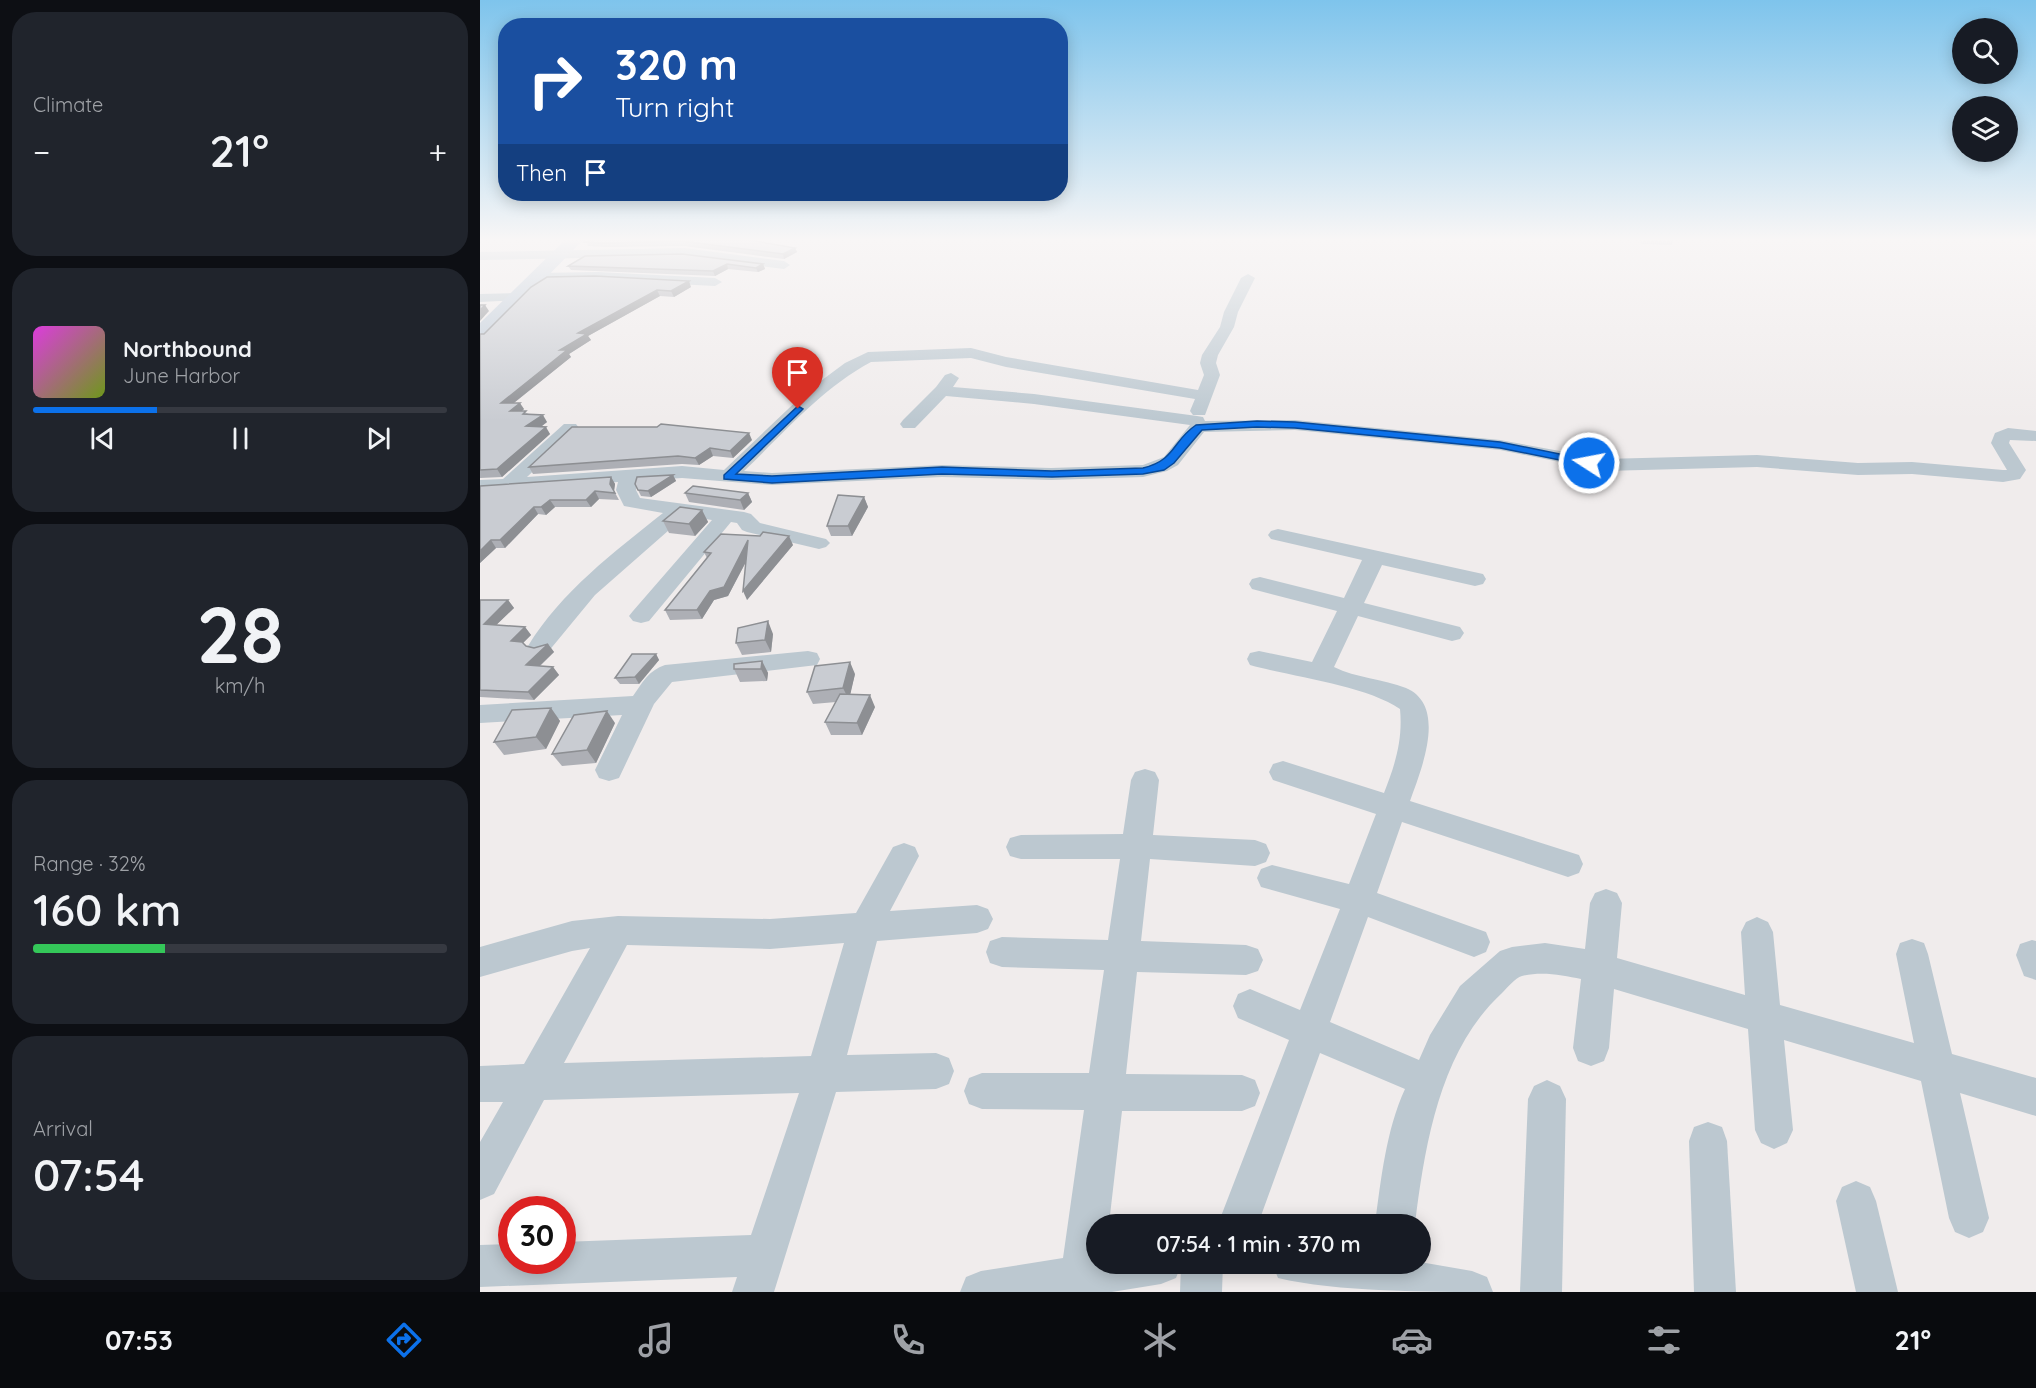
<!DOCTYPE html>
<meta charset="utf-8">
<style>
body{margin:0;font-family:Quicksand,sans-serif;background:#20242c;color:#f1f3f6;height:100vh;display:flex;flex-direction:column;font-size:22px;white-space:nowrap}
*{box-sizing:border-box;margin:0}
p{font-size:20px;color:#9ea1a6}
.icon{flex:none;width:33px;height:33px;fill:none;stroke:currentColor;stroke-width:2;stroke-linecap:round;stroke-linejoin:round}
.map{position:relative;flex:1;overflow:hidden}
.panel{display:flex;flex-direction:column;gap:12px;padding:12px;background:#0d0f14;width:480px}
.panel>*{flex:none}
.top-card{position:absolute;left:18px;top:18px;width:570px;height:183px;border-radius:24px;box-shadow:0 3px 15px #0003;background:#1a4fa0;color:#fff;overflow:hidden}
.tools{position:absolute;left:1472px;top:18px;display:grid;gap:12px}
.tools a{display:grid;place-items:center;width:66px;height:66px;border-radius:50%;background:#171b24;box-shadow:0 3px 15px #0003;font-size:30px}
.speed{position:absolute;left:18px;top:1196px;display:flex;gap:12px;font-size:30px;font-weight:700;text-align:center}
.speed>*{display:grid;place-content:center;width:78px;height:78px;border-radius:50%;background:#171b24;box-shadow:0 3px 15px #0003;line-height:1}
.speed .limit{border:9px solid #d22;background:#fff;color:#111}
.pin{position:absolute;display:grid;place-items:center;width:51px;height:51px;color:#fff;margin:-62px -26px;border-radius:50% 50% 50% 0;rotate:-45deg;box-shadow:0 0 6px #0007}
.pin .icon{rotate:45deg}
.me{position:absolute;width:66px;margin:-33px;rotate:281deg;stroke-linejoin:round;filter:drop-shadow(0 0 4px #0008)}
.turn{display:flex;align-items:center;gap:21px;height:126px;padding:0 18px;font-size:27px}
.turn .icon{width:78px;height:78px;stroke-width:2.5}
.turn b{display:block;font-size:42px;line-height:51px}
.then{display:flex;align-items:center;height:57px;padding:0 18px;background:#0003;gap:12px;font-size:22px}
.big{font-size:45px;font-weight:600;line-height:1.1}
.panel .widget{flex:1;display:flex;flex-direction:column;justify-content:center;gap:9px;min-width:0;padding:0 21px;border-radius:24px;background:#20242c}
.panel .dial{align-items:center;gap:0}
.dial b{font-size:78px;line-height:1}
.song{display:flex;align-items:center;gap:18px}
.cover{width:72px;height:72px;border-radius:9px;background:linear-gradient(135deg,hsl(300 70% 55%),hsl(80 70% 35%))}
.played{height:6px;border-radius:3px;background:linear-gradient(90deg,#0c71ea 30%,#363941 30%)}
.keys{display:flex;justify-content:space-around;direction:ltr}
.heat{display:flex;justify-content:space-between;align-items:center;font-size:33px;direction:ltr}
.charge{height:9px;border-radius:4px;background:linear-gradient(90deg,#34c759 32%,#363941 0)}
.trip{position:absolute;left:606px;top:1214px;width:345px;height:60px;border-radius:30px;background:#171b24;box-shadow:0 3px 15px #0003;font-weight:600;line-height:60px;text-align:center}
.tab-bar{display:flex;height:96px;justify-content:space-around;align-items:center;background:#090b0e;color:#9ea1a6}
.tab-bar .icon{width:42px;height:42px}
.tab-bar .on{color:#0c71ea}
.tab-bar b{font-size:27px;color:#f1f3f6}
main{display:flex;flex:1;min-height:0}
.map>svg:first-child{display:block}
</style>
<main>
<section class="panel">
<div class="widget"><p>Climate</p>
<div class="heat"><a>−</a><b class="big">21°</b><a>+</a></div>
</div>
<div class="widget">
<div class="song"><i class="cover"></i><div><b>Northbound</b><p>June Harbor</p></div></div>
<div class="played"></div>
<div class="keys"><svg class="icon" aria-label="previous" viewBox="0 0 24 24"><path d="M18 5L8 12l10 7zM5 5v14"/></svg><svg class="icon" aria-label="pause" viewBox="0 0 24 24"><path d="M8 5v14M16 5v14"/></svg><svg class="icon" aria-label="next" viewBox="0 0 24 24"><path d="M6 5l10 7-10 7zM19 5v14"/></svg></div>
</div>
<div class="widget dial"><b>28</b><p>km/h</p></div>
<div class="widget"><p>Range · 32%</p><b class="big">160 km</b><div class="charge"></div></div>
<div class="widget"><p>Arrival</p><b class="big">07:54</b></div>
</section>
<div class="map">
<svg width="1556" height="1292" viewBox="0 0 1556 1292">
<rect width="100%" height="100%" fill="#f0ecec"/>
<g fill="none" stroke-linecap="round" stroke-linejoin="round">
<g fill="#bcc8d0" fill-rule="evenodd">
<polygon points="204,248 304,261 310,265 304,269 204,256 0,260 0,252"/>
<polygon points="118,272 235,278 242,282 235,286 118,280 57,281 50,277 57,273"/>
<path d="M768,274l7,4 -17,34 -4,15 -16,28 -2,8 4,12 -15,40h-12l-3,-4 5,-12 -189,-32 -35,-9 -100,4c-49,26 -87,71 -127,109l28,2 170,-8 109,3 92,-3 21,-8 26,-32 -156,-21 -88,-8 -31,32h-12l-3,-4 3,-4 33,-33 9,-12 6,-2 8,5 -6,9 81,7 163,22 6,1 2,4 90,-1 205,20 104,19 153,-4 101,8 54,-1 91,8h4l-16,-27 4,-10 13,-5 28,3v10l-26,-1 -1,3 17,27 -6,9 -17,3 -91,-8 -54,1 -101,-8 -153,4 -104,-21 -205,-20 -91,2 -26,33 -11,6 -24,6 -92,3 -109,-3 -170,8 -90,-7 -44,3 -2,9 4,8 104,14 7,2 9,9 66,16 4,4 -4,4 -7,2 -72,-17 -5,-2 -5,-7 -6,-1 -82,99 -8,2 -8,-2 -4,-5 4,-5 79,-91 -27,-4 -90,79 -47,57 -8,2 -8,-2 -4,-6c33,-54 86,-94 135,-133l-39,-7 -8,-16 2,-8 -138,10v-12l23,-1 61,-55h12l3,4 -52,49 155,-11 42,4 82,-78 39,-29 23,-11 103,-4 35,9 192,33 6,-15 -4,-12 2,-8 18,-28 4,-15 17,-34z"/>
<polygon points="37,293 42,294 44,297 42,300 0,302 0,294"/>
<path d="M798,529l205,45 3,5 -3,5 -8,2 -93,-21 -18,38 96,24 4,6 -4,6 -8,2 -94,-25 -24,51c22,11 49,12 72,21 42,18 15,82 4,113l169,54 4,9 -4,9 -11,4 -166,-55 -25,71 109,39 4,10 -4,10 -12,5 -106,-40 -38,105 89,38 11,-25 30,-49 40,-35 12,-4 33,-4 40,6 5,-46 5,-10 11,-4 11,4 5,10 -5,55 128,37 -4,-63 5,-10 11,-5 11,5 5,10 7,73 134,38 -18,-89 4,-11 12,-4 12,4 4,11 24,100 84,24v38l-76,-23 29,125 -6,14 -14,6 -14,-6 -6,-14 -28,-137 -137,-41 9,90 -6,13 -13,6 -13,-6 -6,-13 -7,-101 -134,-40 -5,59 -5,13 -13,5 -13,-5 -5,-13 8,-69c-18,-4 -40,-8 -59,-3 -7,2 -15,12 -20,17 -62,57 -77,151 -87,231h-40c6,-44 11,-94 30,-135l-85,-36 -62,171h-40l71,-184 -51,-22 -5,-12 5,-12 12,-5 50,21 40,-101 -79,-22 -4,-9 4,-9 11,-4 77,19 27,-70 -103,-34 -4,-8 4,-8 10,-3 101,32c11,-28 19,-53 16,-84 -35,-24 -107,-32 -150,-44l-3,-6 3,-6 9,-2 53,11 25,-51 -85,-22 -3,-5 3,-5 8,-2 84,21 18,-38 -91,-21 -3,-4 3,-4z"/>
<path d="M328,651l9,2 3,6 -3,6 -145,17 -18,22 -35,74 -10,3 -10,-3 -4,-8 27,-55 -142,8v-18l153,-9c9,-13 16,-26 32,-31z"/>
<polygon points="665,769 675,772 679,780 673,835 775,840 786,844 790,853 786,862 775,866 670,859 661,941 766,945 778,949 783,960 778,971 766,975 657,972 646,1074 762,1075 775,1080 780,1093 775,1106 762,1111 642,1111 629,1224 616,1224 616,1263 743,1263 742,1292 700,1292 701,1265 696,1278 681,1284 632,1292 480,1292 486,1277 501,1271 583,1258 604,1110 502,1109 489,1104 484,1091 489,1078 502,1073 609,1073 624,970 522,967 510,963 506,952 510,941 522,937 628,940 640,859 541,859 530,856 526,847 530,838 541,835 643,834 651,780 655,772"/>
<path d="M424,843l11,4 4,9 -29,55 87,-6 11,4 5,10 -5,10 -11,4 -100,8 -30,114 89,-2 13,5 5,13 -5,13 -13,5 -100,3 -62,200h-42l5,-15 -257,10v-42l32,-1v16h50v-18l189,-7 48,-142 -255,7 -50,94 -14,6v-58l23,-40h-23v-36l44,-2 66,-116 -18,3 -92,26v-30l92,-26 46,-5 152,3 86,-6 37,-66zM364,943l-33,113 -247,7 63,-118 143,4z"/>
<polygon points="1552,940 1556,941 1556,980 1544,976 1536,955 1540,944"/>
<polygon points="1067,1080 1080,1086 1086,1099 1082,1292 1040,1292 1048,1099 1054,1086"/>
<polygon points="1228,1122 1242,1127 1247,1141 1256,1292 1214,1292 1209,1141 1214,1127"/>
<polygon points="1376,1181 1390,1187 1396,1201 1418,1292 1376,1292 1356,1201 1362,1187"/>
<path d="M940,1262l52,9 15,6 6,15c-62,0 -158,0 -215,-14l-6,-15z"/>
</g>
<polygon fill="#bdcad8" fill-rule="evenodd" points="85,240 103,240 7,338 0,340 0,323"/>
</g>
<g fill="#adafb5">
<polygon points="101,240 269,240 315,248 317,252 304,259 204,246 127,247 108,246 107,243 103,243"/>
<polygon points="1159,240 1193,240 1193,241 1192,245 1162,244"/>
<polygon points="283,264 285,269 278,272 248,269 235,276 91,270 88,266"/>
<polygon points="51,287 211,287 194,297 180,296 108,336 111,340 89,354 91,357 34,403 44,409 42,411 67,422 61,427 70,434 22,477 0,478 0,334 4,334"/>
<polygon points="272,440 253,458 233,456 219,465 202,464 53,474 49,467"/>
<polygon points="193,475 196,481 171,497 161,496 155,484"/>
<polygon points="131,477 135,484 134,491 139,500 119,499 111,507 75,507 66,515 58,514 25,548 16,548 0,563 0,486"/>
<polygon points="205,493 268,493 272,502 264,510 209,502"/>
<polygon points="384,497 388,507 372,536 351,536 347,526"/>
<polygon points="222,510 228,522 215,536 189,533 183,521"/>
<polygon points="313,545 267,600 266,562 248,596 234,600 222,619 190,620 185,610 227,558 224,552"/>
<polygon points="0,600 28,600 34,608 16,625 45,627 51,635 43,643 46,646 54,648 68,644 74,652 60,666 73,667 79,675 54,700 0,697"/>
<polygon points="293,634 291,652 262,655 256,643"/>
<polygon points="176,654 179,660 159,684 140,684 135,678"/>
<polygon points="282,661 288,673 287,681 260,682 254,669"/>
<polygon points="375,674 370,694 395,707 382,735 351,735 345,722 356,702 333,704 327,692"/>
<polygon points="71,708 80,721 66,749 24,755 14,742"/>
<polygon points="135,723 116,763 82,766 72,754"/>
</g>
<g fill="#8d8f93">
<polygon points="315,248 317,252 304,259 303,254"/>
<polygon points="247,264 248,269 235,276 233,271"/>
<polygon points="283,264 285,269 278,272 276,268"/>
<polygon points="209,281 211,287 194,297 191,291"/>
<polygon points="177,290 180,296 108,336 111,340 89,354 91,357 25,410 21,403 80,350 98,333"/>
<polygon points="5,305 9,311 0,321 0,310"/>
<polygon points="40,403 44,409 34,418 30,411"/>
<polygon points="63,415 67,422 51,434 46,426"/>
<polygon points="66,427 70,434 22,477 17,469"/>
<polygon points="269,433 272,440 253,458 250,451"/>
<polygon points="230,448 233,456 219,465 215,458"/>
<polygon points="193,475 196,481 171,497 168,491"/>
<polygon points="131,477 135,484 134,491 139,500 130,484"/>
<polygon points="115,491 119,499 111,507 106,500"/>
<polygon points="268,493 272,502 264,510 260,500"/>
<polygon points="384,497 388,507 372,536 368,526"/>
<polygon points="70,500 75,507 66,515 61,507"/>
<polygon points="54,507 58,514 25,548 20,540"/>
<polygon points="222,510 228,522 215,536 209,524"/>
<polygon points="309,536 313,545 267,600 263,591"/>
<polygon points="11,540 16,548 0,563 0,551"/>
<polygon points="268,540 272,550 248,596 234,600 222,619 217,610 230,591"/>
<polygon points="28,600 34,608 9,632 4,624"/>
<polygon points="288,621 293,634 291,652 285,640"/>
<polygon points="45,627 51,635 37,649 31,641"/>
<polygon points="68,644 74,652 52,673 46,665"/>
<polygon points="176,654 179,660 159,684 155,677"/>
<polygon points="282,661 288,673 287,681 281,669"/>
<polygon points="370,662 375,674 369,700 363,688"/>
<polygon points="73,667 79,675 54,700 48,692"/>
<polygon points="390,695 395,707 382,735 377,723"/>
<polygon points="71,708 80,721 66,749 56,737"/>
<polygon points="127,711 135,723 116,763 107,750"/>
</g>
<g fill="#c9ccd2" stroke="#8d8f93" stroke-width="1.5">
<polygon points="109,240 269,240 315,248 303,254 202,241 125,243 106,242"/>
<polygon points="202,254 283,264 276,268 247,264 233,271 88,266 105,256"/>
<polygon points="115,276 209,281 191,291 177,290 98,333 107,334 80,350 87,350 21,403 40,403 30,411 46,411 43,414 63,415 46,426 66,427 17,469 0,470 0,334 4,334 51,287 67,277"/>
<polygon points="0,305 5,305 0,310"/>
<polygon points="181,424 269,433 250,451 230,448 215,458 198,456 49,467 92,427 177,427"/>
<polygon points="193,475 168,491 158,490 155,484 157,477"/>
<polygon points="131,477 130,484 135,493 115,491 106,500 70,500 61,507 54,507 20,540 11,540 0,551 0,486"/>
<polygon points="213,486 268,493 260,500 205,493"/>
<polygon points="358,495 384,497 368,526 347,526"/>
<polygon points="200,507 222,510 209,524 183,521"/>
<polygon points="283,532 309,536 263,591 268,540 244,587 230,591 217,610 185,610 231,553 224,552 241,534 280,536"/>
<polygon points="0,600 28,600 4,624 45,627 31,641 42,642 46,646 54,648 68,644 46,665 73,667 48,692 0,690"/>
<polygon points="288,621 285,640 256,643 258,628"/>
<polygon points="152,654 176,654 155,677 135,678"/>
<polygon points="282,661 281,669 254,669 254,664"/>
<polygon points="370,662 363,688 327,692 335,666"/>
<polygon points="360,694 390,695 377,723 345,722"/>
<polygon points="71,708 56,737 14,742 32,710"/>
<polygon points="127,711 107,750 72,754 94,715"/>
</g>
<linearGradient id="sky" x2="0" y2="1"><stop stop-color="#7ec4ec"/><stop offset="0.57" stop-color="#f8f6f6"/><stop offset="1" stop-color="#f8f6f6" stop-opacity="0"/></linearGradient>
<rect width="1556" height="421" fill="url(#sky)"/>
<path fill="#0c71ea" stroke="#084998" stroke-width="1.5" d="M318,406l5,3 -2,2 -65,63 36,2 170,-9 110,4 91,-3c33,-8 29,-27 53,-43l61,-4 38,1 205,20 89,18 5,3 -5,3 -89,-18 -205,-20 -38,-1 -55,3 -28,33 -10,7 -21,4 -91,3 -110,-3 -170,9 -48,-4v-4z"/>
</svg>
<div class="tools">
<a><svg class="icon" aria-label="search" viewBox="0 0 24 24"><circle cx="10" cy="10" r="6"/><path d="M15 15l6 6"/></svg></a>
<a><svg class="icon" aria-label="layers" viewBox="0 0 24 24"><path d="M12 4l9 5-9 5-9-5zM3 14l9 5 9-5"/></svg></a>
</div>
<div class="speed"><div class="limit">30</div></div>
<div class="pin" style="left:318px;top:409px;background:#d93025"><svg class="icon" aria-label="arrive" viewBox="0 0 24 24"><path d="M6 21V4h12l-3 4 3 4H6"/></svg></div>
<svg class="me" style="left:1109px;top:463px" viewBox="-20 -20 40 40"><circle r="17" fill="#0c71ea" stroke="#fff" stroke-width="3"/><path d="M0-11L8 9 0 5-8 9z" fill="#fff"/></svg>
<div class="trip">07:54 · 1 min · 370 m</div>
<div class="top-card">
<div class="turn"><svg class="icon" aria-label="right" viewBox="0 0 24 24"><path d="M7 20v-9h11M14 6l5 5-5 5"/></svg><div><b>320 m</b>Turn right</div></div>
<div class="then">Then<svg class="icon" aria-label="arrive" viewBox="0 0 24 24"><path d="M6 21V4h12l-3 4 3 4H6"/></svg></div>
</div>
</div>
</main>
<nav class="tab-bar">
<b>07:53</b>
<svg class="icon on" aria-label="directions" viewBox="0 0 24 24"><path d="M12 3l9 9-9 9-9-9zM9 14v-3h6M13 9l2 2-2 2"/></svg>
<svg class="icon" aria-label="music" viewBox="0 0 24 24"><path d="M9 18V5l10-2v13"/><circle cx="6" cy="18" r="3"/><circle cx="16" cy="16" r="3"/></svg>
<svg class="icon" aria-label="phone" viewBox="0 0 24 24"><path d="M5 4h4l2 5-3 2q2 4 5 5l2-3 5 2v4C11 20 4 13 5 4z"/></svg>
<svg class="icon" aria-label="climate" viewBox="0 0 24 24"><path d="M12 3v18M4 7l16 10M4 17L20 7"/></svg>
<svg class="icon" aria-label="car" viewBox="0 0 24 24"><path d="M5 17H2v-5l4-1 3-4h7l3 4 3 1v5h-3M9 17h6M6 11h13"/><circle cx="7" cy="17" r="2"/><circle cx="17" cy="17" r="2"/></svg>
<svg class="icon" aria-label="filters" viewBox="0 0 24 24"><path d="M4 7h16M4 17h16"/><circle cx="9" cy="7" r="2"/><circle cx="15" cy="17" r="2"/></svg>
<b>21°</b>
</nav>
